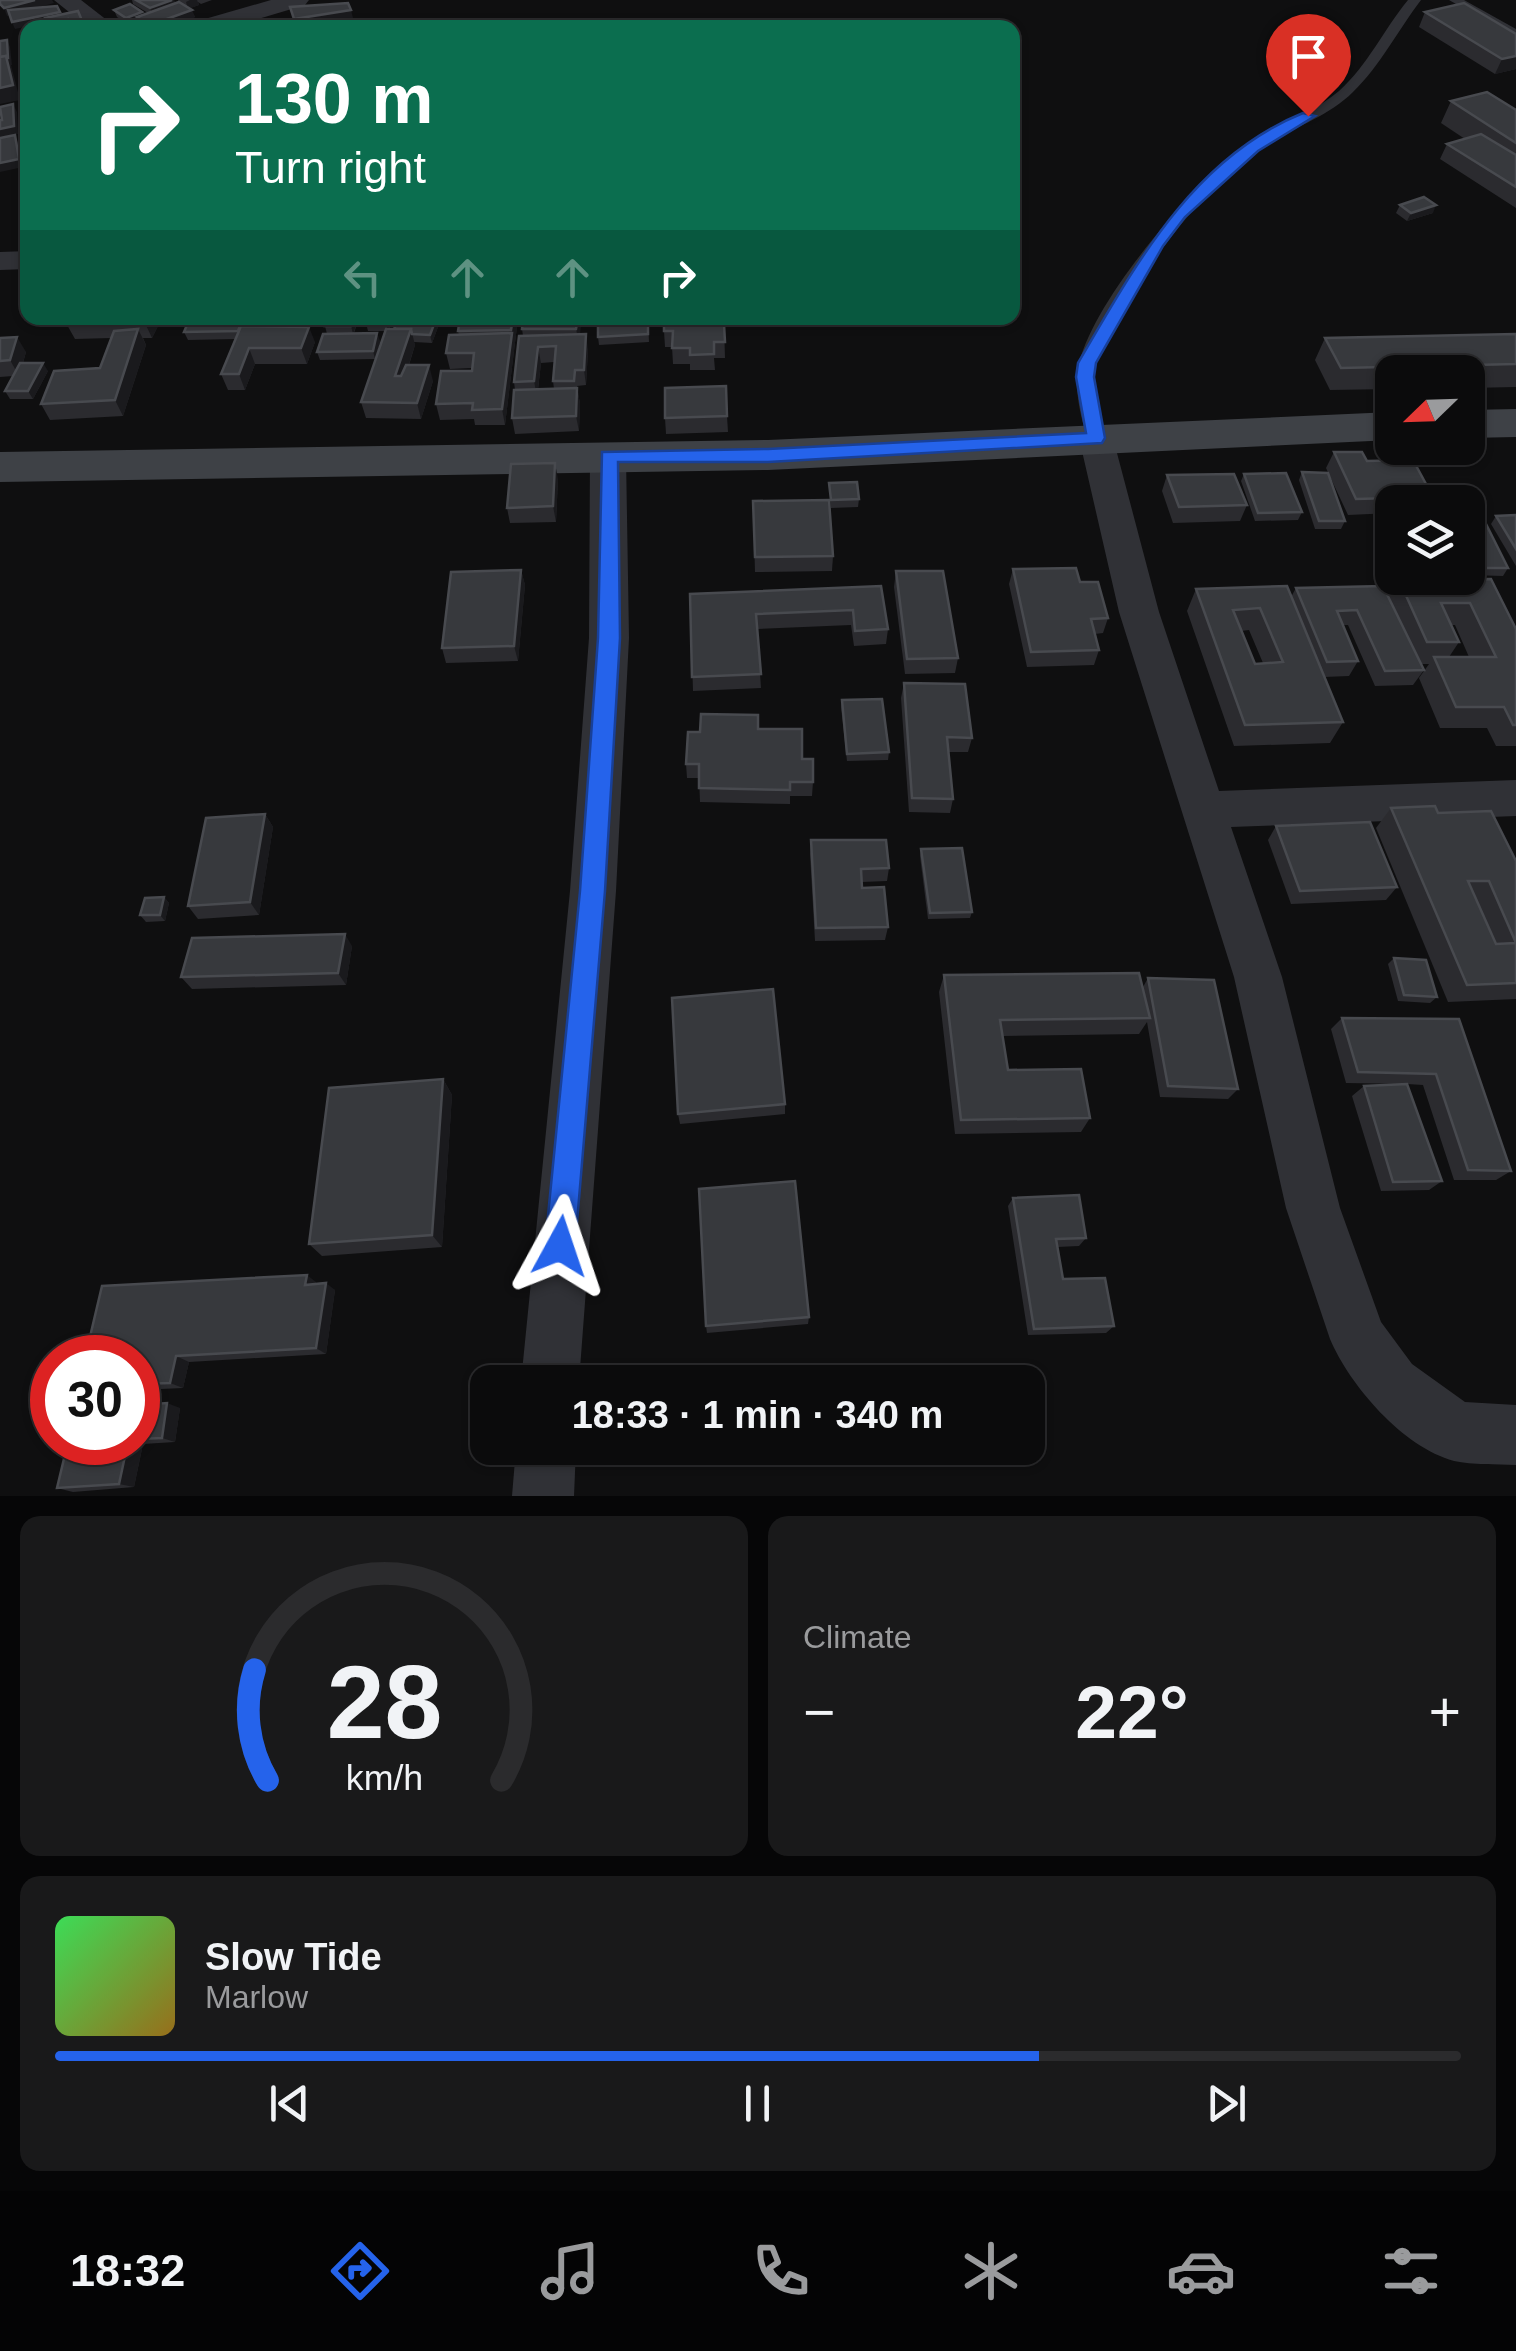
<!DOCTYPE html>
<meta charset="utf-8">
<style>
body{margin:0;font-family:Helvetica,sans-serif;background:#19191a;color:#f1f3f6;height:100vh;display:flex;flex-direction:column;font-size:38px;white-space:nowrap}
*{box-sizing:border-box;margin:0}
p{font-size:32px;color:#9a9b9d}
.icon{flex:none;width:55px;height:55px;fill:none;stroke:currentColor;stroke-width:2;stroke-linecap:round;stroke-linejoin:round}
.map{position:relative;height:1496px;overflow:hidden}
.sheet{display:flex;flex-direction:column;gap:20px;padding:20px;background:#060607;flex:1}
.sheet>*{flex:none}
.banner{position:absolute;left:20px;top:20px;width:1000px;height:305px;border-radius:20px;box-shadow:0 2px 8px #0004,0 0 0 2px #2b2b2d;background:#0b6e4f;color:#fff;overflow:hidden}
.needle{width:65px;rotate:247deg}
.controls{position:absolute;left:1375px;top:355px;display:grid;gap:20px}
.controls a{display:grid;place-items:center;width:110px;height:110px;border-radius:20px;background:#0b0b0c;box-shadow:0 2px 8px #0004,0 0 0 2px #2b2b2d;font-size:50px}
.speed{position:absolute;left:30px;top:1335px;display:flex;gap:20px;font-size:50px;font-weight:700;text-align:center}
.speed>*{display:grid;place-content:center;width:130px;height:130px;border-radius:50%;background:#0b0b0c;box-shadow:0 2px 8px #0004,0 0 0 2px #2b2b2d;line-height:1}
.speed .limit{border:15px solid #d22;background:#fff;color:#111}
.pin{position:absolute;display:grid;place-items:center;width:85px;height:85px;color:#fff;margin:-102px -42px;border-radius:50% 50% 50% 0;rotate:-45deg;box-shadow:0 0 10px #0007}
.pin .icon{rotate:45deg}
.me{position:absolute;width:110px;margin:-55px;rotate:5deg;stroke-linejoin:round;filter:drop-shadow(0 0 8px #0008)}
.turn{display:flex;align-items:center;gap:35px;height:210px;padding:0 50px;font-size:45px}
.turn .icon{width:130px;height:130px;stroke-width:2.5}
.turn b{display:block;font-size:70px;line-height:85px}
.lanes{display:flex;align-items:center;height:95px;padding:0 50px;background:#0003;justify-content:center;gap:50px;direction:ltr}
.lanes .off{opacity:.35}
.big{font-size:75px;font-weight:800;line-height:1.1}
.sheet .tile{flex:1;display:flex;flex-direction:column;justify-content:center;gap:15px;min-width:0;padding:0 35px;border-radius:20px;background:#19191a}
.sheet .dial{align-items:center;gap:0}
.dial svg{height:260px;overflow:visible;fill:none;stroke:#2b2b2d;stroke-width:7;stroke-linecap:round;text-anchor:middle}
.dial text{fill:#f1f3f6;stroke:none}
.song{display:flex;align-items:center;gap:30px}
.cover{width:120px;height:120px;border-radius:15px;background:linear-gradient(135deg,hsl(130 70% 55%),hsl(40 70% 35%))}
.played{height:10px;border-radius:5px;background:linear-gradient(90deg,#2563eb 70%,#2b2b2d 70%)}
.keys{display:flex;justify-content:space-around;direction:ltr}
.heat{display:flex;justify-content:space-between;align-items:center;font-size:55px;direction:ltr}
.sheet .tiles{flex:1;display:grid;gap:20px;grid-template-columns:1fr 1fr}
.tile:last-child{grid-column:span 2}
.trip{position:absolute;left:470px;top:1365px;width:575px;height:100px;border-radius:20px;background:#0b0b0c;box-shadow:0 2px 8px #0004,0 0 0 2px #2b2b2d;font-weight:800;line-height:100px;text-align:center}
.dock{display:flex;height:160px;justify-content:space-around;align-items:center;background:#040405;color:#9a9b9d}
.dock .icon{width:70px;height:70px}
.dock .selected{color:#2563eb}
.dock b{font-size:45px;color:#f1f3f6}
.map>svg:first-child{display:block}
</style>
<div class="map">
<svg width="1516" height="1496" viewBox="0 0 1516 1496">
<rect width="100%" height="100%" fill="#0f0f10"/>
<g fill="none" stroke-linecap="round" stroke-linejoin="round">
<g fill="#303136" fill-rule="evenodd">
<path d="M1408,0h13c-23,30 -41,66 -68,92 -27,27 -67,37 -97,60 -72,54 -123,131 -160,211l-2,14 11,61 -9,6 -6,-2c-9,-18 -16,-55 -12,-74 13,-66 115,-184 169,-223 28,-21 65,-31 92,-54 29,-26 45,-62 69,-91z"/>
<polygon points="1449,0 1464,0 1516,29 1516,38"/>
</g>
<g fill="#303136" fill-rule="evenodd">
<polygon points="54,0 81,0 117,28 89,28"/>
<polygon points="271,0 309,0 305,5 228,28 188,28 191,23"/>
<polygon points="28,251 28,269 0,270 0,252"/>
<path d="M1096,427l12,3 5,8 46,174 60,179 297,-11v36l-285,11 51,150 58,231 41,114 31,42 53,38 51,3v60c-20,-1 -43,0 -62,-4 -51,-14 -104,-75 -124,-122l-44,-131 -52,-231 -115,-365 -40,-174 5,-8z"/>
<polygon points="608,444 620,448 626,456 629,638 616,891 579,1382 521,1382 570,891 589,638 590,456 596,448"/>
<polygon points="516,1448 576,1448 574,1496 512,1496"/>
</g>
<g fill="#3e4146" fill-rule="evenodd">
<polygon points="1516,409 1516,437 1468,438 1468,410"/>
<polygon points="1392,412 1392,440 768,470 0,482 0,452 768,440"/>
</g>
</g>
<g fill="#2b2b2f" fill-rule="evenodd">
<polygon points="132,0 174,0 175,3 179,2 178,0 212,0 201,4 198,2 199,5 190,8 195,17 166,28 145,28 139,22 129,25 117,17 114,10 143,14 148,13 133,4"/>
<polygon points="1425,12 1516,34 1516,69 1495,74 1419,27"/>
<polygon points="1451,101 1516,110 1516,208 1440,159 1447,144 1465,139 1441,123"/>
<polygon points="1400,205 1433,213 1407,221 1396,213"/>
<polygon points="162,318 152,338 143,338 146,345 123,416 50,420 41,404 100,368 111,338 75,339 66,323"/>
<polygon points="162,318 244,318 247,323 245,326 315,342 307,364 255,364 245,390 228,390 221,374 236,339 188,340 184,332 186,324 165,324"/>
<polygon points="328,318 359,318 354,333 380,341 375,359 320,360 317,352 327,334 325,326"/>
<polygon points="368,318 393,318 389,329 394,329 399,318 430,318 438,327 432,343 414,342 415,345 409,365 433,381 421,419 366,418 361,402 386,331 368,331 366,323"/>
<polygon points="518,318 505,425 475,425 474,419 440,420 436,404 472,371 472,368 450,369 446,353 459,335 458,331"/>
<path d="M581,318l-1,16 8,16 -2,35 -9,1 3,18 -1,27 -64,3 -3,-16 3,-28 -1,-8 9,-46 -1,-7zM554,362l-1,19 1,8 -16,1 3,-27z"/>
<polygon points="648,318 649,342 599,345 598,337"/>
<polygon points="705,324 724,324 725,358 714,358 715,370 690,370 690,364 673,364 672,347 665,347 664,331"/>
<polygon points="1516,334 1516,387 1468,388 1468,372 1392,372 1392,389 1330,390 1315,360 1325,338"/>
<polygon points="0,338 26,352 23,363 48,371 33,399 10,399 5,391 13,376 0,377"/>
<polygon points="727,416 728,432 666,434 665,418"/>
<polygon points="1334,452 1367,461 1433,497 1429,502 1392,502 1392,513 1348,515 1326,468"/>
<polygon points="1302,472 1345,521 1341,529 1315,529 1299,480"/>
<polygon points="1244,474 1302,512 1298,520 1255,521 1241,481"/>
<polygon points="1167,475 1247,505 1240,521 1173,523 1162,491"/>
<polygon points="558,479 556,522 510,523 507,508"/>
<polygon points="829,483 859,499 858,507 831,508"/>
<polygon points="753,501 833,556 832,571 755,572"/>
<polygon points="1516,515 1516,566 1491,524 1496,516"/>
<polygon points="1468,518 1508,568 1503,576 1469,575"/>
<polygon points="1013,569 1080,582 1108,618 1103,633 1095,634 1099,650 1094,665 1027,667 1009,584"/>
<polygon points="521,570 525,585 518,661 446,663 442,648"/>
<polygon points="896,571 958,658 955,673 905,674 894,587"/>
<path d="M1491,579l25,50v117h-20l-9,-18h-47l-21,-50 10,-14h-8l3,6 -11,15 -38,1 -27,-61h-5l15,36 -9,15 -25,1 19,45 -13,21 -96,3 -47,-135 9,-22 95,8 5,-9 92,8 11,-16zM1451,625h4l14,32h-20l10,-15zM1249,630l14,33 -8,1 -14,-33z"/>
<polygon points="881,586 888,629 886,644 854,646 851,625 757,629 761,688 693,691 690,594"/>
<polygon points="904,683 972,738 968,752 948,752 953,799 950,813 909,812 901,698"/>
<polygon points="842,700 889,752 888,760 847,761 841,707"/>
<polygon points="758,729 802,759 813,782 812,796 790,796 790,804 700,802 699,778 687,778 686,764 700,732"/>
<polygon points="1391,808 1438,813 1516,861 1516,999 1448,1002 1376,828"/>
<polygon points="265,814 273,827 259,915 198,919 188,906"/>
<polygon points="1276,826 1397,887 1386,900 1291,904 1268,840"/>
<polygon points="811,840 889,868 887,881 862,882 862,888 888,927 885,940 815,941 810,854"/>
<polygon points="921,849 972,912 970,918 928,919 920,856"/>
<polygon points="164,897 169,903 165,921 146,922 140,915"/>
<polygon points="352,946 346,985 192,989 181,977"/>
<polygon points="1394,958 1437,997 1430,1003 1398,1001 1388,964"/>
<polygon points="944,975 1143,987 1148,978 1238,1089 1228,1099 1160,1097 1147,1022 1139,1034 1003,1036 1008,1070 1090,1118 1081,1132 955,1134 939,992"/>
<polygon points="1342,1018 1459,1019 1511,1171 1496,1180 1454,1180 1423,1085 1407,1084 1442,1181 1429,1190 1381,1191 1352,1096 1364,1086 1406,1084 1346,1083 1331,1029"/>
<polygon points="443,1079 452,1095 442,1247 322,1256 309,1244"/>
<polygon points="785,1104 785,1114 680,1124 678,1114"/>
<polygon points="1013,1198 1086,1238 1079,1246 1057,1247 1063,1279 1114,1326 1106,1333 1028,1335 1008,1206"/>
<polygon points="316,1282 316,1284 335,1290 326,1354 189,1362 183,1388 138,1390 138,1358"/>
<polygon points="809,1317 808,1324 707,1333 706,1326"/>
<polygon points="138,1405 180,1408 175,1442 143,1444 134,1487 73,1492 57,1488 138,1442"/>
</g>
<g fill="#1a1a1d">
<polygon points="35,0 52,0 54,3 7,16 4,8"/>
<polygon points="174,0 176,7 153,15 150,8"/>
<polygon points="190,0 197,0 199,5 188,9 186,2"/>
<polygon points="192,10 195,17 166,28 151,28 150,25"/>
<polygon points="351,10 353,18 296,26 294,19"/>
<polygon points="60,12 63,19 15,29 12,22"/>
<polygon points="142,12 145,20 137,17 139,22 129,25 126,18"/>
<polygon points="68,19 71,27 48,28 47,24"/>
<polygon points="7,40 10,47 12,65 11,65 20,100 0,104 0,67"/>
<polygon points="1516,56 1516,69 1495,74 1502,59"/>
<polygon points="13,104 17,112 18,134 0,137 0,129"/>
<polygon points="15,135 18,143 23,167 0,172 0,163"/>
<polygon points="1436,205 1433,213 1407,221 1411,213"/>
<polygon points="147,318 162,318 152,338 145,323"/>
<polygon points="354,318 359,318 353,334 351,326"/>
<polygon points="388,318 393,318 388,331 386,323"/>
<polygon points="513,318 518,318 505,425 502,409 512,335"/>
<polygon points="578,318 581,318 579,344 576,329"/>
<polygon points="436,319 438,327 432,343 430,335"/>
<polygon points="309,327 315,342 307,364 301,348"/>
<polygon points="138,329 146,345 123,416 115,400"/>
<polygon points="411,329 415,345 400,392 395,376"/>
<polygon points="377,333 380,341 375,359 373,351"/>
<polygon points="586,334 588,350 586,385 584,370"/>
<polygon points="17,337 26,352 19,376 10,360"/>
<polygon points="538,347 541,363 537,397 534,381"/>
<polygon points="249,348 255,364 245,390 239,374"/>
<polygon points="43,363 48,371 33,399 28,391"/>
<polygon points="429,365 433,381 421,419 417,403"/>
<polygon points="577,388 580,404 579,431 576,416"/>
<polygon points="555,463 558,479 556,522 553,506"/>
<polygon points="521,570 525,585 518,661 514,646"/>
<polygon points="265,814 273,827 259,915 250,902"/>
<polygon points="164,897 169,903 165,921 160,915"/>
<polygon points="345,934 352,946 346,985 338,973"/>
<polygon points="443,1079 452,1095 442,1247 432,1235"/>
<polygon points="307,1275 316,1282 315,1292 305,1285"/>
<polygon points="326,1283 335,1290 326,1354 316,1348"/>
<polygon points="176,1356 189,1362 183,1388 170,1383"/>
<polygon points="167,1403 180,1408 175,1442 162,1438"/>
<polygon points="128,1442 143,1444 134,1487 119,1484"/>
</g>
<g fill="#37393d" stroke="#484a4f" stroke-width="2.5" fill-rule="evenodd">
<polygon points="0,0 35,0 4,8 0,4"/>
<polygon points="136,0 172,0 150,8"/>
<polygon points="179,2 192,10 150,25 137,17"/>
<polygon points="348,3 351,10 294,19 290,7"/>
<polygon points="1464,3 1516,34 1516,56 1502,59 1425,12"/>
<polygon points="130,4 142,12 126,18 114,10"/>
<polygon points="57,6 60,12 12,22 8,10"/>
<polygon points="78,11 85,28 71,28 68,19 47,24 45,18"/>
<polygon points="389,22 391,28 353,27"/>
<polygon points="7,40 8,58 7,58 6,56 0,57 0,41"/>
<polygon points="28,42 28,51 23,52 21,44"/>
<polygon points="6,56 13,85 0,88 0,57"/>
<polygon points="1487,92 1516,110 1516,143 1451,101"/>
<polygon points="13,104 14,126 0,129 0,120 2,120 0,107"/>
<polygon points="1481,134 1516,155 1516,187 1447,144"/>
<polygon points="15,135 19,159 0,163 0,138"/>
<polygon points="1424,197 1436,205 1411,213 1400,205"/>
<polygon points="69,318 147,318 145,323 66,323"/>
<polygon points="190,318 243,318 238,331 184,332"/>
<polygon points="328,318 354,318 351,326 325,326"/>
<polygon points="368,318 388,318 386,323 366,323"/>
<polygon points="399,318 425,318 436,319 430,335 412,334 411,329 394,329"/>
<polygon points="460,318 513,318 511,330 458,331"/>
<polygon points="523,318 578,318 576,329 522,329"/>
<polygon points="648,318 648,334 598,337 598,320"/>
<polygon points="664,318 705,318 705,324 724,324 725,342 714,342 714,354 690,355 690,348 672,348 673,331 664,331"/>
<polygon points="241,326 309,327 301,348 249,348 239,374 221,374"/>
<polygon points="138,329 115,400 41,404 54,371 100,368 114,331"/>
<polygon points="386,329 411,329 395,376 401,376 406,365 429,365 417,403 361,402"/>
<polygon points="377,333 373,351 317,352 323,334"/>
<polygon points="512,333 502,409 472,410 473,403 436,404 441,371 472,371 474,353 446,353 449,335"/>
<polygon points="586,334 584,370 575,370 574,381 553,381 556,346 538,347 534,381 514,382 519,336"/>
<polygon points="1516,334 1516,364 1341,368 1325,338"/>
<polygon points="17,337 10,360 0,361 0,338"/>
<polygon points="20,363 43,363 28,391 5,391"/>
<polygon points="726,386 727,416 665,418 665,388"/>
<polygon points="577,388 576,416 512,418 514,390"/>
<polygon points="1334,452 1362,452 1367,461 1413,460 1433,497 1356,499"/>
<polygon points="555,463 553,506 507,508 511,464"/>
<polygon points="1302,472 1328,473 1345,521 1319,521"/>
<polygon points="1286,473 1302,512 1258,513 1244,474"/>
<polygon points="1234,474 1247,505 1179,507 1167,475"/>
<polygon points="857,482 859,499 831,500 829,483"/>
<polygon points="829,500 833,556 755,557 753,501"/>
<polygon points="1516,515 1516,549 1496,516"/>
<polygon points="1468,518 1483,518 1508,568 1474,568 1468,555"/>
<polygon points="1076,568 1080,582 1098,582 1108,618 1091,619 1099,650 1031,652 1013,569"/>
<polygon points="521,570 514,646 442,648 451,572"/>
<polygon points="896,571 943,571 958,658 907,659"/>
<polygon points="1491,579 1516,629 1516,725 1513,725 1504,707 1456,707 1434,657 1496,657 1470,603 1441,603 1459,642 1427,642 1399,580"/>
<polygon points="881,586 888,629 855,631 853,610 756,614 761,674 692,677 690,594"/>
<path d="M1287,586l56,136 -98,3 -49,-136zM1260,608l23,54 -28,2 -22,-54z"/>
<polygon points="1383,586 1424,670 1385,671 1357,610 1337,611 1358,661 1327,662 1296,588"/>
<polygon points="904,683 965,684 972,738 947,737 953,799 912,798"/>
<polygon points="882,699 889,752 847,754 842,700"/>
<polygon points="701,714 758,715 758,729 802,729 802,759 813,759 813,782 790,782 790,790 699,788 699,764 686,764 688,732 700,732"/>
<path d="M1435,806l3,7 53,-2 25,50v122l-49,2 -76,-177zM1468,881h21l27,62 -20,1z"/>
<polygon points="265,814 250,902 188,906 206,818"/>
<polygon points="1370,822 1397,887 1300,891 1276,826"/>
<polygon points="811,840 886,840 889,868 861,869 862,888 884,887 888,927 816,928"/>
<polygon points="962,848 972,912 930,913 921,849"/>
<polygon points="164,897 160,915 140,915 145,898"/>
<polygon points="345,934 338,973 181,977 192,938"/>
<polygon points="1394,958 1426,960 1437,997 1404,995"/>
<polygon points="1139,973 1150,1018 1000,1020 1008,1070 1081,1069 1090,1118 961,1120 944,975"/>
<polygon points="1148,978 1214,980 1238,1089 1168,1086"/>
<polygon points="773,989 785,1104 678,1114 672,998"/>
<polygon points="1342,1018 1459,1019 1511,1171 1468,1170 1436,1074 1358,1072"/>
<polygon points="443,1079 432,1235 309,1244 329,1088"/>
<polygon points="1407,1084 1442,1181 1393,1182 1364,1086"/>
<polygon points="795,1181 809,1317 706,1326 699,1189"/>
<polygon points="1079,1195 1086,1238 1056,1239 1063,1279 1105,1278 1114,1326 1034,1329 1013,1198"/>
<polygon points="307,1275 305,1285 326,1283 316,1348 176,1356 170,1383 138,1384 138,1358 85,1358 102,1286"/>
<polygon points="167,1403 162,1438 138,1439 138,1405"/>
<polygon points="68,1442 128,1442 119,1484 57,1488"/>
</g>
<path fill="#2563eb" stroke="#184099" stroke-width="2.5" d="M1303,113l12,3 -57,35 -73,66 -22,29 -67,117 -2,14 11,61 -3,5 -334,19h-150l2,176 -15,253 -30,355 -5,11 -10,4 -11,-4 -4,-11 35,-355 18,-253 4,-186 166,-3 318,-16 -10,-56 2,-14c57,-97 114,-205 225,-250z"/>
</svg>
<div class="controls">
<a><svg class="needle" viewBox="-14 -14 28 28"><path d="M0-13l5 13h-10z" fill="#e53935"/><path d="M0 13l5-13h-10z" fill="#9a9b9d"/></svg></a>
<a><svg class="icon" aria-label="layers" viewBox="0 0 24 24"><path d="M12 4l9 5-9 5-9-5zM3 14l9 5 9-5"/></svg></a>
</div>
<div class="speed"><div class="limit">30</div></div>
<div class="pin" style="left:1308px;top:116px;background:#d93025"><svg class="icon" aria-label="arrive" viewBox="0 0 24 24"><path d="M6 21V4h12l-3 4 3 4H6"/></svg></div>
<svg class="me" style="left:560px;top:1246px" viewBox="-20 -20 40 40"><path d="M0-17L14 15 0 8-14 15z" fill="#2563eb" stroke="#fff" stroke-width="4"/></svg>
<div class="trip">18:33 · 1 min · 340 m</div>
<div class="banner">
<div class="turn"><svg class="icon" aria-label="right" viewBox="0 0 24 24"><path d="M7 20v-9h11M14 6l5 5-5 5"/></svg><div><b>130 m</b>Turn right</div></div>
<div class="lanes"><svg class="icon off" aria-label="left" viewBox="0 0 24 24"><path d="M17 20v-9H6M10 6l-5 5 5 5"/></svg><svg class="icon off" aria-label="ahead" viewBox="0 0 24 24"><path d="M12 20V5M6 11l6-6 6 6"/></svg><svg class="icon off" aria-label="ahead" viewBox="0 0 24 24"><path d="M12 20V5M6 11l6-6 6 6"/></svg><svg class="icon" aria-label="right" viewBox="0 0 24 24"><path d="M7 20v-9h11M14 6l5 5-5 5"/></svg></div>
</div>
</div>
<section class="sheet">
<div class="tiles">
<div class="tile dial"><svg viewBox="0 0 100 80">
<path d="M14 69A42 42 0 1 1 86 69"/>
<path d="M14 69A42 42 0 0 1 10 35" stroke="#2563eb"/>
<text x="50" y="56" font-size="32" font-weight="700">28</text>
<text x="50" y="72" font-size="11">km/h</text>
</svg></div>
<div class="tile"><p>Climate</p>
<div class="heat"><a>−</a><b class="big">22°</b><a>+</a></div>
</div>
<div class="tile">
<div class="song"><i class="cover"></i><div><b>Slow Tide</b><p>Marlow</p></div></div>
<div class="played"></div>
<div class="keys"><svg class="icon" aria-label="previous" viewBox="0 0 24 24"><path d="M18 5L8 12l10 7zM5 5v14"/></svg><svg class="icon" aria-label="pause" viewBox="0 0 24 24"><path d="M8 5v14M16 5v14"/></svg><svg class="icon" aria-label="next" viewBox="0 0 24 24"><path d="M6 5l10 7-10 7zM19 5v14"/></svg></div>
</div>
</div>
</section>
<nav class="dock">
<b>18:32</b>
<svg class="icon selected" aria-label="directions" viewBox="0 0 24 24"><path d="M12 3l9 9-9 9-9-9zM9 14v-3h6M13 9l2 2-2 2"/></svg>
<svg class="icon" aria-label="music" viewBox="0 0 24 24"><path d="M9 18V5l10-2v13"/><circle cx="6" cy="18" r="3"/><circle cx="16" cy="16" r="3"/></svg>
<svg class="icon" aria-label="phone" viewBox="0 0 24 24"><path d="M5 4h4l2 5-3 2q2 4 5 5l2-3 5 2v4C11 20 4 13 5 4z"/></svg>
<svg class="icon" aria-label="climate" viewBox="0 0 24 24"><path d="M12 3v18M4 7l16 10M4 17L20 7"/></svg>
<svg class="icon" aria-label="car" viewBox="0 0 24 24"><path d="M5 17H2v-5l4-1 3-4h7l3 4 3 1v5h-3M9 17h6M6 11h13"/><circle cx="7" cy="17" r="2"/><circle cx="17" cy="17" r="2"/></svg>
<svg class="icon" aria-label="filters" viewBox="0 0 24 24"><path d="M4 7h16M4 17h16"/><circle cx="9" cy="7" r="2"/><circle cx="15" cy="17" r="2"/></svg>
</nav>
